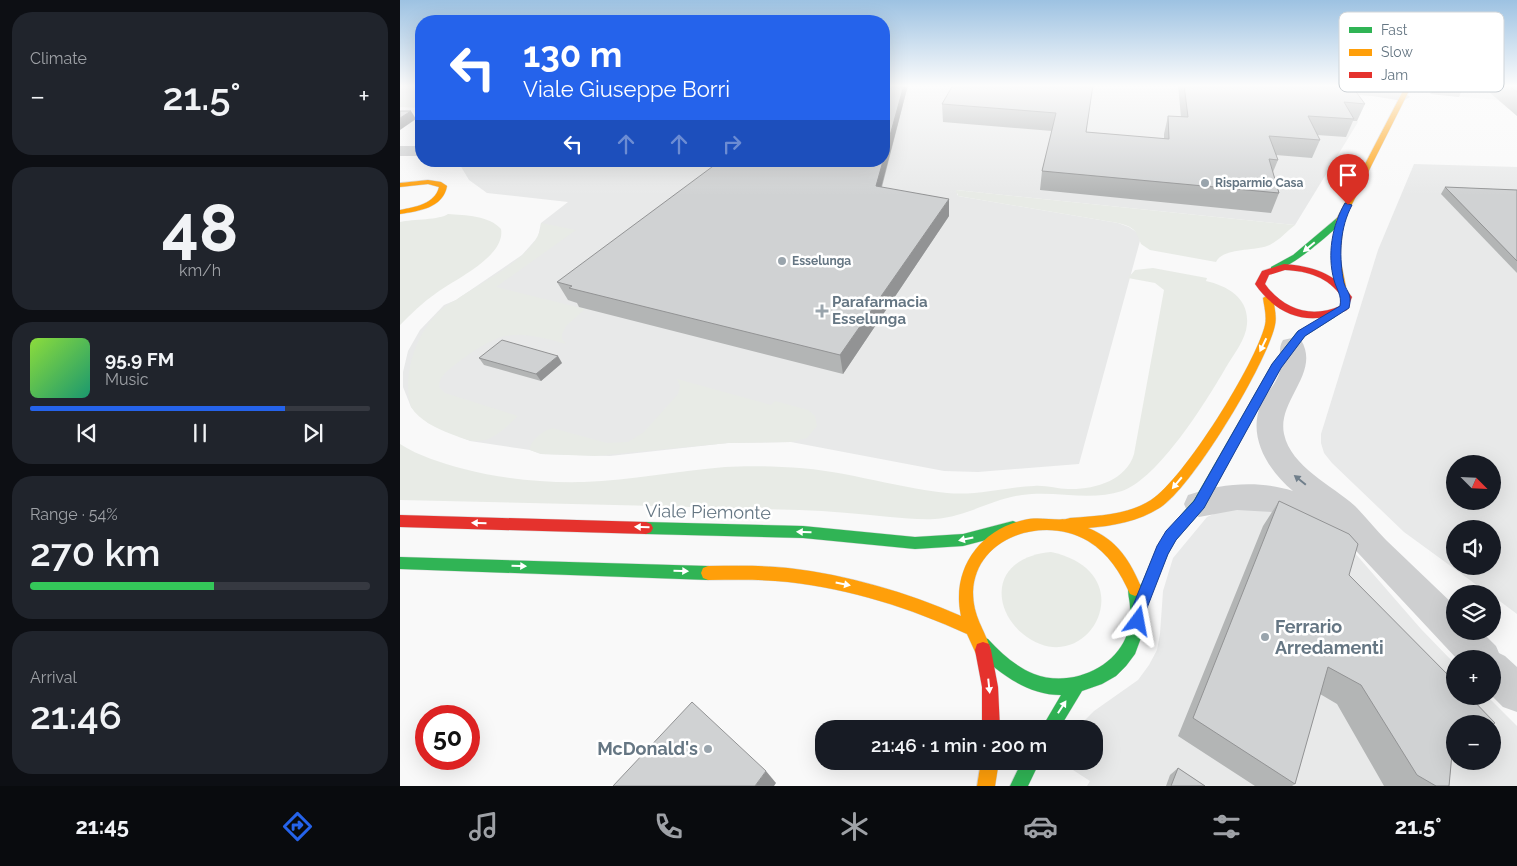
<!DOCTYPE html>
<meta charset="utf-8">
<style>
body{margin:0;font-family:Raleway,sans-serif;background:#20242c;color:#f1f3f6;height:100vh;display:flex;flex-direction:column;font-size:19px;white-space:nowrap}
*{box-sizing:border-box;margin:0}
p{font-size:16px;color:#9ea1a6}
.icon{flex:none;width:28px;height:28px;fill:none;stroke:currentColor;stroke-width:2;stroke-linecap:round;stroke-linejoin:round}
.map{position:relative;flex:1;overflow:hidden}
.details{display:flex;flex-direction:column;gap:12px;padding:12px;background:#0d0f14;width:400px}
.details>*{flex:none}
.hud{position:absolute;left:15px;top:15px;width:475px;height:152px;border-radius:20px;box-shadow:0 5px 20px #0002;background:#2563eb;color:#fff;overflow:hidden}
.needle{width:32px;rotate:114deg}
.buttons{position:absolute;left:1046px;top:455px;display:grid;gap:10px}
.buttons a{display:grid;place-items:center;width:55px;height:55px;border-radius:50%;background:#171b24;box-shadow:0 5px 20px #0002;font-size:25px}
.speed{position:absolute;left:15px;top:705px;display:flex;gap:10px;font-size:25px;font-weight:700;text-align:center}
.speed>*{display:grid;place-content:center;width:65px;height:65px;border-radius:50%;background:#171b24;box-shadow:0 5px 20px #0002;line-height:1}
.speed .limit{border:8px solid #d22;background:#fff;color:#111}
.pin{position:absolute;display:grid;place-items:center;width:42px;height:42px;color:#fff;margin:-51px -21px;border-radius:50% 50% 50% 0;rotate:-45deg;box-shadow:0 0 5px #0007}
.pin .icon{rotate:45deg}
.me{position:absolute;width:55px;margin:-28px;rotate:13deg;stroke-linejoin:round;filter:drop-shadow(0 0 4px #0008)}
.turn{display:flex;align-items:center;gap:18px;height:105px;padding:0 25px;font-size:22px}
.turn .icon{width:65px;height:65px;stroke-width:2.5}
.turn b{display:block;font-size:35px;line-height:42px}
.lanes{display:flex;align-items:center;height:48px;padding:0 25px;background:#0003;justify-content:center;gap:25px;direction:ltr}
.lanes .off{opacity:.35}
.big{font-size:38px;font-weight:600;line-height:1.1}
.details .widget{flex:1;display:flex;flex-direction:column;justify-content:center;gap:8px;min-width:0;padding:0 18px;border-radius:20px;background:#20242c}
.details .dial{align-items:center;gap:0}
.dial b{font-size:65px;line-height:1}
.song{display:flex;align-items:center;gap:15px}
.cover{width:60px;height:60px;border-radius:8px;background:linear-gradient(135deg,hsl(90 70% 55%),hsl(160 70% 35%))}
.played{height:5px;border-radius:2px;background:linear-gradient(90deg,#2563eb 75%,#363941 75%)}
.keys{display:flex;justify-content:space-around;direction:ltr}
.heat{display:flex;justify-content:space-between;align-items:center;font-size:28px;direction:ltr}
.charge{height:8px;border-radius:4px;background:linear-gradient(90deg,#34c759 54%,#363941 0)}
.trip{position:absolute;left:415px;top:720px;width:288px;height:50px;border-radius:20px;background:#171b24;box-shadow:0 5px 20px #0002;font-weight:600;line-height:50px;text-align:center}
.tab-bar{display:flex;height:80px;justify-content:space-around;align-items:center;background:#090b0e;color:#9ea1a6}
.tab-bar .icon{width:35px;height:35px}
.tab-bar .selected{color:#2563eb}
.tab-bar b{font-size:22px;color:#f1f3f6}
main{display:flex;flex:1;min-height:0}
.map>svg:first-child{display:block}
</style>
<main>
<section class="details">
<div class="widget"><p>Climate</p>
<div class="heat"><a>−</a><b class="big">21.5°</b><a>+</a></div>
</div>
<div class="widget dial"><b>48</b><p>km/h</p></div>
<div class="widget">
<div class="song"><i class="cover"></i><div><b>95.9 FM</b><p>Music</p></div></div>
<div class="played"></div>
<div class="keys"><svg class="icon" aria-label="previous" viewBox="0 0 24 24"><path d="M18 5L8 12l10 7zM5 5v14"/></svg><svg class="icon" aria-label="pause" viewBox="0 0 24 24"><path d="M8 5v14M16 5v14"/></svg><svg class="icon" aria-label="next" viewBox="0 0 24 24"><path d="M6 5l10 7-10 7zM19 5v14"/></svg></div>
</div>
<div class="widget"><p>Range · 54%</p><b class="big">270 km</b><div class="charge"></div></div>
<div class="widget"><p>Arrival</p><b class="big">21:46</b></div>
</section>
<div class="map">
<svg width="1117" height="786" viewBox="0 0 1117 786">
<rect width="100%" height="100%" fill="#f9f9f9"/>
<g fill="#e8e9e9" fill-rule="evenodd">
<polygon points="484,85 771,85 889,93 944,99 958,122 895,225 556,190 558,196 718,223 729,227 739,234 740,241 679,464 578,472 544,471 391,442 328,443 210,456 141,454 130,450 70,441 28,423 11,407 3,387 3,372 8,351 20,330 44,305 56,300 122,255 138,237 141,223 168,202 87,193 69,180 60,165 65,161 484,161"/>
<polygon points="1031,85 1117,85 1109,101 1031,94 1031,92 1028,91"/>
<path d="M1014,164l103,3v447l-24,-18 -1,-2h-3l-85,-62 -72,-69 -8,-10 -3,-10v-9l57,-184zM1055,464h37v37h-37zM1055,529h37v37h-37z"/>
<path d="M827,508l50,1 77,43 67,77 34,35v32h32l30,30v60h-430l3,-5 -31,-20h35v-32h-18l18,-18 44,-31 11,-15 8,-15 3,-16 3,-43 10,-33 34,-41zM1055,724h37v37h-37z"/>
</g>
<g fill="#e8ebe6">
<polygon points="0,85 21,85 21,108 0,107"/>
<path d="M556,190l339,35c-9,7 -17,17 -28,21 -13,5 -45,2 -51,16l-66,-12 -9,-6c-5,-14 -7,-17 -23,-21l-160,-27v-2l-2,-1z"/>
<path d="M48,214c17,1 42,2 53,15 5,28 -48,51 -66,65 -13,9 -24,20 -35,31v-103c13,-3 40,-2 48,-8z"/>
<path d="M141,223l35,7 -80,57 89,22 -19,17 -4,8v5l4,5c-53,-15 -64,-14 -109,19 -8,7 -18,12 -18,24l6,6 73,23c-9,8 -18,18 -30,23 -14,5 -24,0 -37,-5 -15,-6 -31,-13 -40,-27 -11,-38 11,-91 45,-107 23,-17 85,-45 85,-77z"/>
<path d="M753,268l54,10 -1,3c22,5 43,17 41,43 -1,16 -14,31 -22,45 -19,33 -67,110 -103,122 -33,11 -66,-1 -100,4 -30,4 -56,22 -87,24 -15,1 -30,-1 -45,-2 -30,-3 -61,-6 -91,-7 -133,-4 -266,-7 -399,-10v-56c19,12 41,19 64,25 38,10 80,14 120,13 47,-2 94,-11 141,-15 18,-1 38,-1 57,0 56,1 109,20 165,26 30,3 58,-6 87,-7 12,-1 23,3 34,3 25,1 58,-8 66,-35l30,-164 -9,-7 -27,-5 7,-8z"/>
<path d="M277,379l94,26 4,-4 33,9 7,6 2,10 -10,12 -16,4 -63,1 -133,13 -54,-2 -11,-4c0,-10 13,-19 22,-22l55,15 21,-1 16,-10 34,-38 2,-8z"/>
<path d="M651,552c97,21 35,133 -28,82 -11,-9 -19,-21 -21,-35 -4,-31 23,-45 49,-47z"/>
</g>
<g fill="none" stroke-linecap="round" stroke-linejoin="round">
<g stroke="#d5d6d7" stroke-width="1">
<g id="fast">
<path d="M937,218l7,2c-11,12 -58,53 -73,51v-4l22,-12z"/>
<path d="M932,312l3,1 2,2 -2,2 -30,19 -25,33 -76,139 -28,32 -8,14 -23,57 -3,24 -7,19 -9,12 -10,10 -14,8 -20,7 -23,38h-18l20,-34c-34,0 -62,-22 -85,-44l-2,-6 2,-6 6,-2 6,2c13,14 28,28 46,35 33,13 78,-3 92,-37 4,-9 4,-20 4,-30 0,-8 -4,-15 0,-23l5,-2 6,3 16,-38 9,-15 28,-32 78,-136 25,-32z"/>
<polygon points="613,521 618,523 620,527 618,531 613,533 563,546 515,549 403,538 246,534 241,532 239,528 241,524 246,522 403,526 515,537 563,534"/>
<polygon points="0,557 308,566 313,568 315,573 313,578 308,580 0,569"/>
<polygon points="622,761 640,761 628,786 610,786"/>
</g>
</g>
<g stroke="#d5d6d7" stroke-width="1">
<g id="slow">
<polygon points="1006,85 1012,85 944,220 940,257 946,287 944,289 938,289 932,257 936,220"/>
<path d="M28,180l13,2 6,4c-4,22 -28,25 -47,28v-4c15,-3 35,-6 39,-23l-11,-3 -28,3v-4z"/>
<path d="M868,295l5,3c1,8 4,18 2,27 -8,38 -82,161 -114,182 -21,14 -48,19 -73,21 30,12 42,33 54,61l-2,5 -5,2 -5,-2c-10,-22 -21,-40 -42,-53 -43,-26 -113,-5 -115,51 0,25 11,36 18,58l-2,6 -6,2 -6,-2 -10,-22c-57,-26 -116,-45 -179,-52 -26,-3 -53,-2 -80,-2l-5,-2 -2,-5 2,-5 5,-2c27,0 54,-1 80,2 60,7 118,24 173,48 -10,-46 18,-86 63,-96 15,-4 35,2 46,-2 27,-2 58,-3 81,-18 33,-21 105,-137 114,-175 2,-9 -1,-19 -2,-27z"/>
<polygon points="581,761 599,761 595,786 577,786"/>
</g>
</g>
<g stroke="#d5d6d7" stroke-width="1">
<g id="jam">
<path d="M884,264c28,2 51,9 68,33l-5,13c-37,17 -69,7 -92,-26l7,-13zM885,270c23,1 43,7 57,27l-2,9c-29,13 -57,3 -75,-22l4,-9z"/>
<polygon points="0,515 246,522 251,524 253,528 251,532 246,534 0,527"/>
<polygon points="583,642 589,644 591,650 598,687 600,729 582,729 582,687 575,650 577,644"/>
</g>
</g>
<g fill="#cecfd0" fill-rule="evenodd">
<path d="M862,85c22,-1 138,-2 148,12l-7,4 -31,-5 -103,-7z"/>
<rect x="0" y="146" width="21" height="10"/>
<path d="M892,338l9,2c20,33 -24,60 -17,94 7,33 48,51 71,72 11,11 20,23 31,34 23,22 46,44 69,66v25h26l15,15 3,7 6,3 12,11v45l-14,-5 -11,-11v-37h-35l-112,-120 -4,2 -11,-4 -34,-18 -23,-7 -36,-2 -38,7 -11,-4 -4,-9 4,-9c34,-12 71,-15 105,-4 -25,-21 -46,-54 -32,-87 5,-11 17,-22 19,-34 2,-11 -3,-20 3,-30z"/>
</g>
<use href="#fast" fill="#30b455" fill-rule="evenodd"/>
<use href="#slow" fill="#ff9f0a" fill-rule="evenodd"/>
<use href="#jam" fill="#e5322d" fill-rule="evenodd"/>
</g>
<g fill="#b3b5b5">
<polygon points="484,85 508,85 482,187 549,216 443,374 179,307 177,303 168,300 157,282"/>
<polygon points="693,85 686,132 764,139 764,134 768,116 781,117 778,85 951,85 965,104 957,121 953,121 946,137 917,135 920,140 912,158 876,155 878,160 873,172 879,193 871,213 640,190 642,171 652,131 543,122 542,104"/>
<polygon points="1032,85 1068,85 1066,89 1063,88 1059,97 1030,94 1032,92 1029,91"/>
<polygon points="1081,85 1117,85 1117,116"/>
<polygon points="1045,187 1117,190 1117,273 1041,194"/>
<polygon points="79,358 162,363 141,381 84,365"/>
<polygon points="879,501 949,575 1052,754 1049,786 984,786 937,704 920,694 895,784 892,786 855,786 778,736 863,526"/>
<polygon points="778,768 805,786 766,786 770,775"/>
</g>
<g fill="#929394">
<polygon points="504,85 508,85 477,203 476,186 483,161 484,161 484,157"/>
<polygon points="11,111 16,119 0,130 0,118"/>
<polygon points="549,199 549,216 443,374 440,355"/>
<polygon points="158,356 162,363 141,381 136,374"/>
<polygon points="366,771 376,783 374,786 355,786"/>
</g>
<g fill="#d0d2d3" stroke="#929394">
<polygon points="484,85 504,85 484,157"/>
<polygon points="553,85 693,85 686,132 769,139 768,116 788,117 784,85 951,85 965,104 944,102 954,119 908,116 920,140 869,136 878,160 869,159 879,193 642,171 656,113 542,104"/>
<polygon points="1108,85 1117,85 1117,92"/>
<polygon points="0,111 11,111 0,118"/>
<polygon points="320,161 483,161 476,186 549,199 440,355 169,288 172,286 157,282"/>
<polygon points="1045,187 1117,190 1117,261"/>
<polygon points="102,340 158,356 136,374 79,358"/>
<polygon points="879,501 949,534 958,544 949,575 1055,682 1055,696 1069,696 1095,723 1092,725 1092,724 1055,724 1055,752 1052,754 1049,786 1036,786 1017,775 961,685 928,667 895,784 793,718"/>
<polygon points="292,702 366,771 355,786 213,786"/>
<polygon points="778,768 805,786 771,786"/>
</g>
<defs><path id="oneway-solid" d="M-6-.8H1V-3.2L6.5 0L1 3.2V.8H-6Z" transform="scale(1.25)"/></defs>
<g fill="#fff">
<use href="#oneway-solid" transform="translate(909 247) rotate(140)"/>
<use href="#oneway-solid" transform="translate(863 345) rotate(116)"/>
<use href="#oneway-solid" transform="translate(777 483) rotate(130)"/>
<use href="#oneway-solid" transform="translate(79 523) rotate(-179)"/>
<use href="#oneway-solid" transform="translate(242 527) rotate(-179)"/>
<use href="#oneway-solid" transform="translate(404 532) rotate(-178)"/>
<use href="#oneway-solid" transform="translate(566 539) rotate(168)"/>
<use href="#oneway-solid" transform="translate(119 566) rotate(2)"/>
<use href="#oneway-solid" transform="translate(281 571) rotate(2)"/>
<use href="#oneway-solid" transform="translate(443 584) rotate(11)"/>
<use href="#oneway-solid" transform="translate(589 686) rotate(84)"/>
<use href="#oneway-solid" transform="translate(662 707) rotate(-57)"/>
</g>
<use fill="#707f8b" href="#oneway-solid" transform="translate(900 480) rotate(-141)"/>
<linearGradient id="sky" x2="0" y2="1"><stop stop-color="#9dc2e2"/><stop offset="0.44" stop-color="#fcfcfc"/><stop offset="1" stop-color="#fcfcfc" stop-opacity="0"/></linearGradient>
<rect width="1117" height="195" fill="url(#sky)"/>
<path fill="#2563eb" stroke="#184099" d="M945,203l7,2c-12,23 -13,48 -9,73 2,15 10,13 6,30l-44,28 -24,32 -77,140 -28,32 -8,14 -21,54 -4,19 -5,2 -6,-2 -2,-6 2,-13 25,-62 9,-15 28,-30 78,-137 26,-33 42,-25c2,-11 -3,-15 -6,-26 -7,-25 -2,-55 11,-77z"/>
<g fill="#99a4ac" stroke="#fff" stroke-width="2">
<circle cx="805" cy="183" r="5"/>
<circle cx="382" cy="261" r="5"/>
<path d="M419.5 303.5h5v5h5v5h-5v5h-5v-5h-5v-5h5z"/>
<circle cx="865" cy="637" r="5"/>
<circle cx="308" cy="749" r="5"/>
</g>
<g text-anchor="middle" stroke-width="5" stroke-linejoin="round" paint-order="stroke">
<g font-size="12" font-weight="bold" fill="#657683" stroke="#fff" text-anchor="start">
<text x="815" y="187">Risparmio Casa</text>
<text x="392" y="265">Esselunga</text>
</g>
<g font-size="15" font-weight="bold" fill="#657683" stroke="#fff" text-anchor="start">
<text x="432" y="307">Parafarmacia<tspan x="432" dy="17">Esselunga</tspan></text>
</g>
<g font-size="18" fill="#657683" stroke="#fff">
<text transform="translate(308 512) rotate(1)" y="6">Viale Piemonte</text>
</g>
<g font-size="18" font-weight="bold" fill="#657683" stroke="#fff" text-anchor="start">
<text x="875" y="633">Ferrario<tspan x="875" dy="21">Arredamenti</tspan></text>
<text x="298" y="755" text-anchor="end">McDonald's</text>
</g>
</g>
<rect x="939" y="12" width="165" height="80" rx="8" fill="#fff" stroke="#d1d6da" stroke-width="1"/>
<rect x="949" y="27" width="23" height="6" fill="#30b455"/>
<rect x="949" y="49" width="23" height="7" fill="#ff9f0a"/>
<rect x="949" y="72" width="23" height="6" fill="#e5322d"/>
<g font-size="14" fill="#657683">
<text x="981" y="35">Fast</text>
<text x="981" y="57">Slow</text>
<text x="981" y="80">Jam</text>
</g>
</svg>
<div class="buttons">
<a><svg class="needle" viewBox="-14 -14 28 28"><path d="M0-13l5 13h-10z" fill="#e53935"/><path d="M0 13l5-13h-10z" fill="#9ea1a6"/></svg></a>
<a><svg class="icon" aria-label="sound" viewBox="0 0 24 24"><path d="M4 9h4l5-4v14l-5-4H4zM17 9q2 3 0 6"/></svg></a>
<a><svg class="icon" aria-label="layers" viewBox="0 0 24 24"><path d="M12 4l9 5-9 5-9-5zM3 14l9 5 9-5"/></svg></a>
<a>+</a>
<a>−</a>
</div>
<div class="speed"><div class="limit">50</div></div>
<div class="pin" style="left:948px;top:205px;background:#d93025"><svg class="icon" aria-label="arrive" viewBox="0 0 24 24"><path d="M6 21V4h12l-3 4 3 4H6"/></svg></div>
<svg class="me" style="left:738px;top:621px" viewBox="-20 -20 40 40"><path d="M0-17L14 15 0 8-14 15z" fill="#2563eb" stroke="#fff" stroke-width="4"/></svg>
<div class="trip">21:46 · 1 min · 200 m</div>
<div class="hud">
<div class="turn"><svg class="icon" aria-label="left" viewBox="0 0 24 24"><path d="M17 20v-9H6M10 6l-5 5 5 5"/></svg><div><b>130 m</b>Viale Giuseppe Borri</div></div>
<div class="lanes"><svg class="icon" aria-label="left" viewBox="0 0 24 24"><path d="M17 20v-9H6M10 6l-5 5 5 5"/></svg><svg class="icon off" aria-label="ahead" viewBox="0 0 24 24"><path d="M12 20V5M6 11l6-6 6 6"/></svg><svg class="icon off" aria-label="ahead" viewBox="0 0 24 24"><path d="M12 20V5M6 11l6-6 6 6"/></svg><svg class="icon off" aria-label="right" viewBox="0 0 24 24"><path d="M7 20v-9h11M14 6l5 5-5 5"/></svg></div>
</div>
</div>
</main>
<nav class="tab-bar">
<b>21:45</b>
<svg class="icon selected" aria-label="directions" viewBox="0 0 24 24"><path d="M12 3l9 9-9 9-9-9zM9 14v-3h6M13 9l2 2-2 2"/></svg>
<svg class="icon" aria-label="music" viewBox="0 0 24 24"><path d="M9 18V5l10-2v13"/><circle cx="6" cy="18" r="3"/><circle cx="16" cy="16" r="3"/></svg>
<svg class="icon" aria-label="phone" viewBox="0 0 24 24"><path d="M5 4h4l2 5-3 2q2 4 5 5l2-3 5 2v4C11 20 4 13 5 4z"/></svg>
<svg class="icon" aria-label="climate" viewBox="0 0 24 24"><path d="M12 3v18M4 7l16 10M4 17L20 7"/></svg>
<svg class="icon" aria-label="car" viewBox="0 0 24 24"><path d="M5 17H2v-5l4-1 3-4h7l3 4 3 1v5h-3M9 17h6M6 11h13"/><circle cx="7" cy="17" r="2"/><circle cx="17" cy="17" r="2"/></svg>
<svg class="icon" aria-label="filters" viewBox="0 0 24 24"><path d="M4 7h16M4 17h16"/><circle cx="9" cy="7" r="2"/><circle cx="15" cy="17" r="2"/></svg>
<b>21.5°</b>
</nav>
